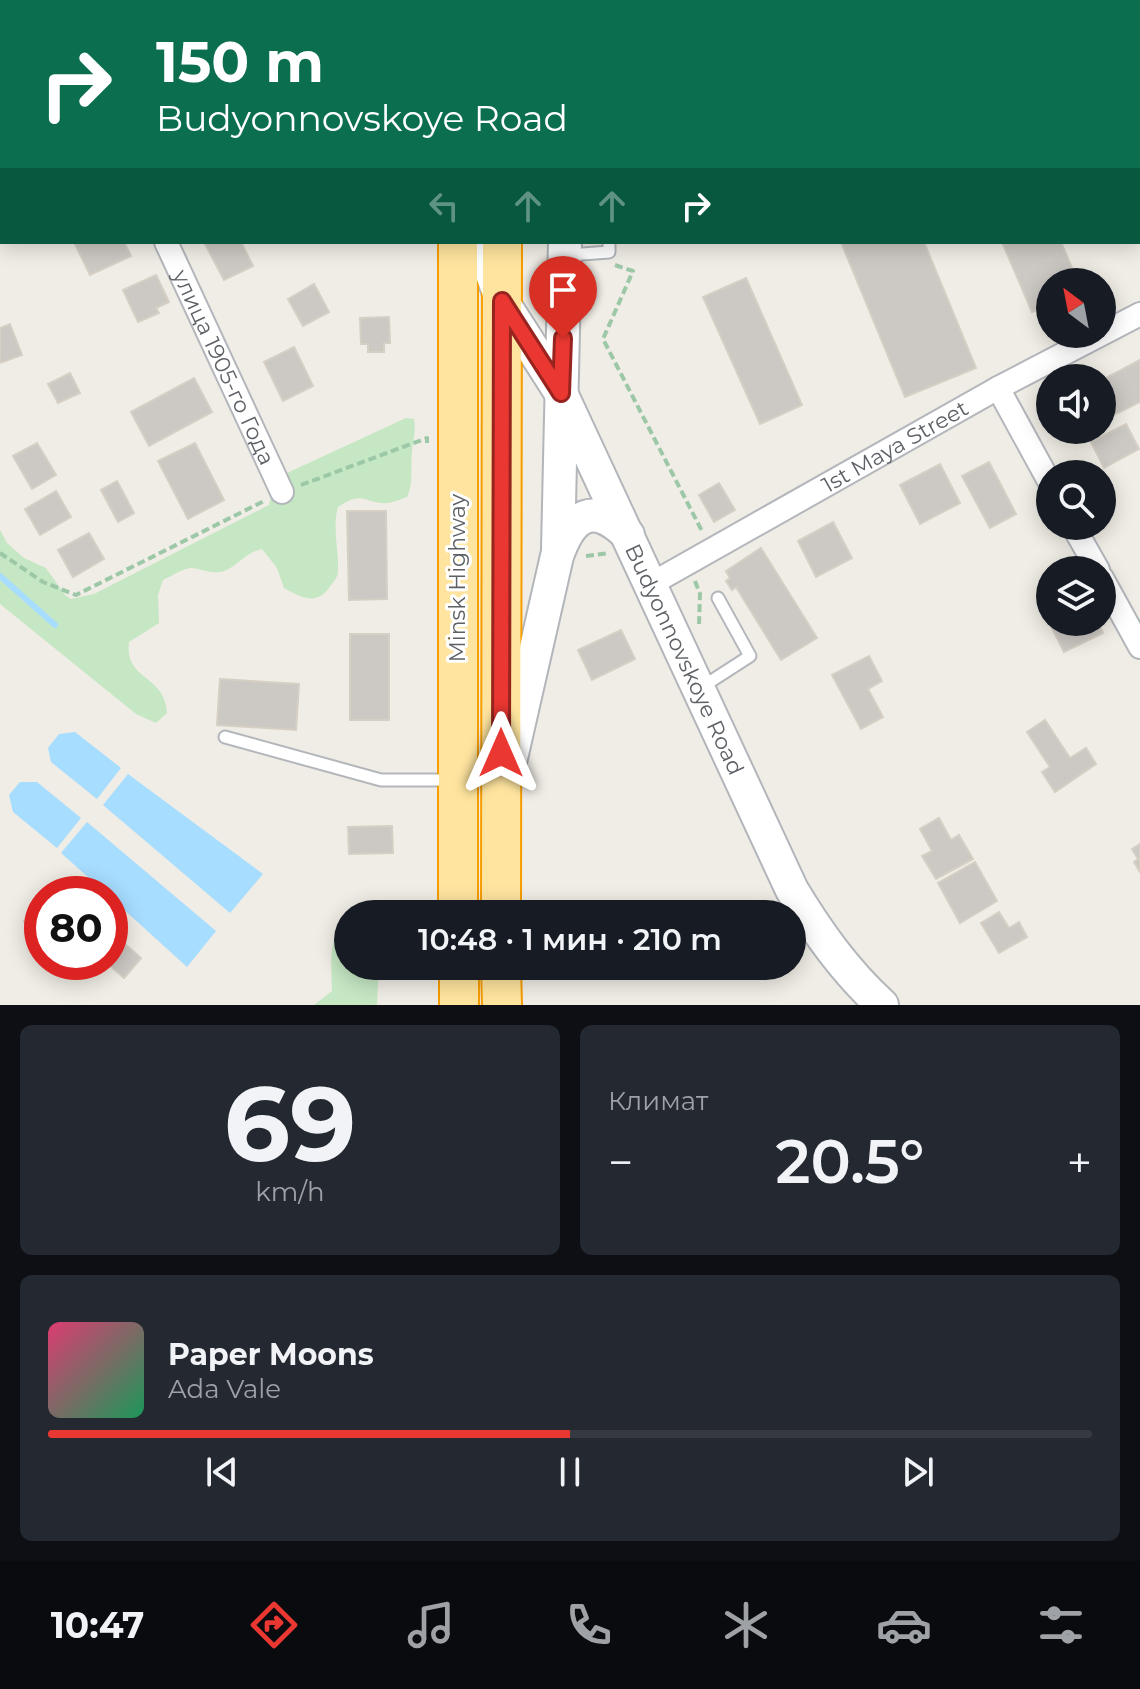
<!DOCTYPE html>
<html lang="ru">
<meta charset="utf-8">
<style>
body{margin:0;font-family:Montserrat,sans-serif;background:#242831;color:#f1f3f6;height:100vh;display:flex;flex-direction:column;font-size:30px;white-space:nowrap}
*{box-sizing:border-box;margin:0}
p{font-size:26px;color:#9ea1a6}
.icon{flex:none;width:44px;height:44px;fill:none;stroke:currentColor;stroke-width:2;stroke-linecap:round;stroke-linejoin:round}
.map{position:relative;height:1005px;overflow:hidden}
.side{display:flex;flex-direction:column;gap:20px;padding:20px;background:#0d0f14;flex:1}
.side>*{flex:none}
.top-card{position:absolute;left:0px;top:0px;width:1140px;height:244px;box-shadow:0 4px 20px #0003;background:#0b6e4f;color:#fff;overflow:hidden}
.needle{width:52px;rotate:328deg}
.fabs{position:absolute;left:1036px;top:268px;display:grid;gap:16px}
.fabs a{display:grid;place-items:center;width:80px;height:80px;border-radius:50%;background:#171b24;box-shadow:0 4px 20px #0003;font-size:40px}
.speed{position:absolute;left:24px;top:876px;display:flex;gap:16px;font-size:40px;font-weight:700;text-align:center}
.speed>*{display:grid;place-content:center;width:104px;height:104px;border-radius:50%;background:#171b24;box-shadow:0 4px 20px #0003;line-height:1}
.speed .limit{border:12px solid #d22;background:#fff;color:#111}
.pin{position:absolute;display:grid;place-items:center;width:68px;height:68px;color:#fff;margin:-82px -34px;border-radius:50% 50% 50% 0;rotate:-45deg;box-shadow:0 0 8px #0007}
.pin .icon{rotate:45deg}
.me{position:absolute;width:88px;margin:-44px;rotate:0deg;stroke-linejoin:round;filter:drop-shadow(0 0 6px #0008)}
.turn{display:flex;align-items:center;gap:28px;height:168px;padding:0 24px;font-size:36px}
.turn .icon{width:104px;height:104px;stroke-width:2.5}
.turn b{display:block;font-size:56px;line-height:68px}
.lanes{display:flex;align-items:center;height:76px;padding:0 24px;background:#0003;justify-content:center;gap:40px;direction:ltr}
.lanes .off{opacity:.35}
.big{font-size:60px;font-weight:600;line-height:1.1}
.side .card{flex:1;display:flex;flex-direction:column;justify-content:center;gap:12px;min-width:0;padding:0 28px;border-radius:12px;background:#242831}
.side .dial{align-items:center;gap:0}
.dial b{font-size:104px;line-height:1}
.song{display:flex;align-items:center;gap:24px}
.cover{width:96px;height:96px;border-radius:12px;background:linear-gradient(135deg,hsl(340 70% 55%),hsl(150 70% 35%))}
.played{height:8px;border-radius:4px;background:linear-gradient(90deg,#ea3732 50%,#363941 50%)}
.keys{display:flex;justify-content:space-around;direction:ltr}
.heat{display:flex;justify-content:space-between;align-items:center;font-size:44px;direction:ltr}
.side .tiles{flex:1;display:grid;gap:20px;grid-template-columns:1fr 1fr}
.card:last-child{grid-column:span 2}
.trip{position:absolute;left:334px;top:900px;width:472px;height:80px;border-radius:40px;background:#171b24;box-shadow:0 4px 20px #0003;font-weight:600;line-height:80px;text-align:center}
.tab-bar{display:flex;height:128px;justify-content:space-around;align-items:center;background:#090b0e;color:#9ea1a6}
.tab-bar .icon{width:56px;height:56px}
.tab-bar .on{color:#ea3732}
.tab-bar b{font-size:36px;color:#f1f3f6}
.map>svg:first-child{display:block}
</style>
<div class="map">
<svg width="1140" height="1005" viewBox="0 0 1140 1005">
<rect width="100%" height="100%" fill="#f0ede6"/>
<g fill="#c5e7c3">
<path d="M406,418l8,1c2,13 -1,20 -2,33 -2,17 2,29 -5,45 -6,2 -13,5 -19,6 -23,2 -23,-14 -50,4 -6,22 1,42 0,64 0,7 -5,11 -9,17 -13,18 -29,9 -45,0l-7,-20 -15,-19c-18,4 -22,16 -38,22 -11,4 -21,-2 -32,-3 -9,0 -20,8 -29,12l-5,15 1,28 -30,19c-5,39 36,32 38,71l-11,10 -20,-9 -136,-110v-74l7,13 17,15 22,10 19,27 6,4 23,-5 175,-89 5,-22 13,-10z"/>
<path d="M348,920v46h31l-2,39h-63l18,-14c0,-25 -6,-54 16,-71z"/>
</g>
<g fill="#a7ddff">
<polygon points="75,732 121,768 97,799 51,762 48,748 59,734"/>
<polygon points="128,774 263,874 230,913 103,805"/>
<polygon points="20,782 37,782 81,818 57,848 13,812 9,795"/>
<polygon points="87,822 216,931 187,967 110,897 110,894 107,894 61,853"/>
</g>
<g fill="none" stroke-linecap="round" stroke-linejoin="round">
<polyline stroke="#a7ddff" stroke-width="6" points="0,576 55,625"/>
</g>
<g fill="#ccc8c3" stroke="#d5cfc4" stroke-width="2">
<polygon points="958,0 1115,0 1115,2 959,2"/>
<polygon points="74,242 124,242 131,256 90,275"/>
<polygon points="204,242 241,242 253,266 224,280"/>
<polygon points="841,242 924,242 976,368 905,397"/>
<polygon points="1002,242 1061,242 1078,282 1050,282 1050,305 1032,312"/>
<polygon points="156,275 169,302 156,308 159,313 138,322 123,290"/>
<polygon points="746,278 802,405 760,424 703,297"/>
<polygon points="314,284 329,312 303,326 288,299"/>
<polygon points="389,317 390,343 384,343 384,352 368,352 368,344 361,344 360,318"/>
<polygon points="10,324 22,355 0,363 0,328"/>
<polygon points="294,347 313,386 283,401 264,362"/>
<polygon points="1140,360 1140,402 1108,418 1102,406 1102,380"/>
<polygon points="70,373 80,393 58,403 48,384"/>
<polygon points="194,378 212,412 149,446 131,412"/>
<polygon points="1126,424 1139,449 1104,468 1091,442"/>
<polygon points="37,443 56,475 32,489 13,456"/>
<polygon points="195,443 224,500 188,519 158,461"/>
<polygon points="989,462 1016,514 990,528 962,476"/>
<polygon points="940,464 960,503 920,524 900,485"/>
<polygon points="117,481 134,513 118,522 101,490"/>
<polygon points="719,483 735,510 714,522 699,495"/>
<polygon points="56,491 71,517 40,535 25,509"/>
<polygon points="347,511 386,511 387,599 349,600"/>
<polygon points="833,522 852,558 816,577 798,541"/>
<polygon points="89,533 104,559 73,577 58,550"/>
<polygon points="761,548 817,638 781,660 736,587 732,590 726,581 730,578 726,571"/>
<polygon points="1050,616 1050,622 1098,622 1103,633 1064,652 1047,618"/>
<polygon points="621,630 635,659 592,680 578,650"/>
<rect x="350" y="634" width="39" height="86"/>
<polygon points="869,656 882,681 868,689 883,717 861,729 832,675"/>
<polygon points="220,679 299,684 296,730 217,725"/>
<polygon points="1045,720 1070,758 1086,748 1096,764 1055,792 1042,772 1050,767 1027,732"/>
<polygon points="939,818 951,840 959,835 973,859 936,879 922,856 932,851 920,829"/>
<polygon points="392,826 393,853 349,854 348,827"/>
<polygon points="1140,844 1140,872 1134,862 1138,859 1132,849"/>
<polygon points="975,862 997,901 960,923 938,883"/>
<polygon points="42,910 42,949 24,921"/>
<polygon points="999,912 1009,928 1019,922 1027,937 999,953 981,923"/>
<polygon points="117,937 141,958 124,978 106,962 110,962 110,945"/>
<polygon points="50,962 81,962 59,976"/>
</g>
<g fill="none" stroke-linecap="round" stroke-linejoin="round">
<g stroke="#b3b7bb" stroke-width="15">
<g id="service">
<polyline points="607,0 607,2"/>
<polyline points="569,255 609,252 609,242"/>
<polyline points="702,687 750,656 718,598"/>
<polyline points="225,737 381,780 453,780"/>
</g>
</g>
<g stroke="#b3b7bb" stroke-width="26">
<g id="minor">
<polyline points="54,0 55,2"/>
<polyline points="379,0 380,2"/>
<polyline points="147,2 152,0"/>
<path id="s1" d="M166,242l116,250"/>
<polyline points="998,388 1050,483"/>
<polyline points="1073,526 1098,570"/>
<polyline points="1102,578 1140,647"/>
<path id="s2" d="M651,584l347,-196 142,-74"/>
</g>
</g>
<g stroke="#b2b6bb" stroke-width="36">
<g id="secondary">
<polyline points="563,0 563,2"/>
<path id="s3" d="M480,242l22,59 59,92 231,497c26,43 53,81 90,115"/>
<polyline points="558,549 565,242"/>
<path d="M511,758l46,-202c15,-42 36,-55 71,-21"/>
</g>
</g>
<g stroke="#f69d00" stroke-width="42">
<g id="trunk">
<polyline points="457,0 457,2"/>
<polyline points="498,0 498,2"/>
<polyline points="458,242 458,914"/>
<polyline points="501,914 502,242"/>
<polyline points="459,966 459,1005"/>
<polyline points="501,966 502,1005"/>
</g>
</g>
<g stroke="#9cc8a7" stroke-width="4" stroke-dasharray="8 4" stroke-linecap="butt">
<polyline points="533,0 533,2"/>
<polyline points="615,265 633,271 603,339 703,533"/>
<polyline points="301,485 427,438 427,443"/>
<polyline points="0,553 43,582 76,595 264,501"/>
<polyline points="586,556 609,553"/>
<polyline points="695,581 700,594 699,624"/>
</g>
<use href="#service" stroke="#fff" stroke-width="11"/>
<use href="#minor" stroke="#fff" stroke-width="22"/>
<use href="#secondary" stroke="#fff" stroke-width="32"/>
<use href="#trunk" stroke="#fee49e" stroke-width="38"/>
</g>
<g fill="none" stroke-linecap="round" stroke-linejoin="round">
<g stroke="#982420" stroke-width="20">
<polyline id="route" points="501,753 502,301 561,393 563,338"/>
</g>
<use href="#route" stroke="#ea3732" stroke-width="14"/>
</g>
<g text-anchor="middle" stroke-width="6" stroke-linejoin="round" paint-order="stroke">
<g font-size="22" fill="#5e6267" stroke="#fff">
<text dy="8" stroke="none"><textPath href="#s1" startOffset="138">улица 1905-го Года</textPath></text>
<text dy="8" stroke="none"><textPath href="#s2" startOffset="280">1st Maya Street</textPath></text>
<text transform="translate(457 578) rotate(-90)" y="8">Minsk Highway</text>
<text dy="8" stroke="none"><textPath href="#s3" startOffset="466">Budyonnovskoye Road</textPath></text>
</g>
</g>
</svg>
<div class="fabs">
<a><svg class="needle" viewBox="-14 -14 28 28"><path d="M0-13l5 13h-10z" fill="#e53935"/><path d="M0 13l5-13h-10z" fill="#9ea1a6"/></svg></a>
<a><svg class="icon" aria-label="sound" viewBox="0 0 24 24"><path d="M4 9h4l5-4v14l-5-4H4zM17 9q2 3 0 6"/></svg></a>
<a><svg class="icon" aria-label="search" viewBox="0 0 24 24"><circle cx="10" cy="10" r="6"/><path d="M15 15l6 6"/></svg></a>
<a><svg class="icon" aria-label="layers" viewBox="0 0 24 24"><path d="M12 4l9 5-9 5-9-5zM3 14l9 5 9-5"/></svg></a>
</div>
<div class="speed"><div class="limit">80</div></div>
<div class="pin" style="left:563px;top:338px;background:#d93025"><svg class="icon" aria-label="arrive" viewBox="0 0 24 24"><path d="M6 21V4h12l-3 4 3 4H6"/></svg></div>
<svg class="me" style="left:501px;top:753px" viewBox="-20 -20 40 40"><path d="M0-17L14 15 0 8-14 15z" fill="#ea3732" stroke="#fff" stroke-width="4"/></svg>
<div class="trip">10:48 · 1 мин · 210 m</div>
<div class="top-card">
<div class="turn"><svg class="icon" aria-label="right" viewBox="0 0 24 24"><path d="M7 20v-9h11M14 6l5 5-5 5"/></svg><div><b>150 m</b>Budyonnovskoye Road</div></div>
<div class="lanes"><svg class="icon off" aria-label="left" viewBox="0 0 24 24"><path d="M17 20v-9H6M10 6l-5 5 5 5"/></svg><svg class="icon off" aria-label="ahead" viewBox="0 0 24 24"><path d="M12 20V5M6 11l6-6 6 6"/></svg><svg class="icon off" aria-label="ahead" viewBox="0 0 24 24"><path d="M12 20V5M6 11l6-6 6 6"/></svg><svg class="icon" aria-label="right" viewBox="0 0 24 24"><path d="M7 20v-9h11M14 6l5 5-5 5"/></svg></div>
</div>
</div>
<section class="side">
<div class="tiles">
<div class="card dial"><b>69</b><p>km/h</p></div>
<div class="card"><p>Климат</p>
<div class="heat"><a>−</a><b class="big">20.5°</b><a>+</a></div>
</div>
<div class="card">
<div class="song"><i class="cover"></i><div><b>Paper Moons</b><p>Ada Vale</p></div></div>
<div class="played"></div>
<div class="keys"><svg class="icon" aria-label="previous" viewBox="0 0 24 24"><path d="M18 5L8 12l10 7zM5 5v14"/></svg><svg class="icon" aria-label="pause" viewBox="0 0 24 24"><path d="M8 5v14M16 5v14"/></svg><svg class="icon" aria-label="next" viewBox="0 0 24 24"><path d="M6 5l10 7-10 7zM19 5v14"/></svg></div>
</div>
</div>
</section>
<nav class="tab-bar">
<b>10:47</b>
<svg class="icon on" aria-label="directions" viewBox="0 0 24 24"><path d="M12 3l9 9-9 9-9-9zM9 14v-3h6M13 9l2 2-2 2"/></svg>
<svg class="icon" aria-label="music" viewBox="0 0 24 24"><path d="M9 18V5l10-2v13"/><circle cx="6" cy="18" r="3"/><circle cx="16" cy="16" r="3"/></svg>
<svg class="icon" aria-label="phone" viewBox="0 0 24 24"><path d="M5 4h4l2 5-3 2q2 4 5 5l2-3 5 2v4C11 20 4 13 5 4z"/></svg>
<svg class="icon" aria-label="climate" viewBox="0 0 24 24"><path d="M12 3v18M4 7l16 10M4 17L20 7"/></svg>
<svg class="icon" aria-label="car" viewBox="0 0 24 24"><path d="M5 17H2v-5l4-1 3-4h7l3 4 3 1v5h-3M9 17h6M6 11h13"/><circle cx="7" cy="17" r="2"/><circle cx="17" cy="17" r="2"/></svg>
<svg class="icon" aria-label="filters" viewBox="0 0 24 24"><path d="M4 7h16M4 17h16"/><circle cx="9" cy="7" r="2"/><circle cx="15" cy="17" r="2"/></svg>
</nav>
